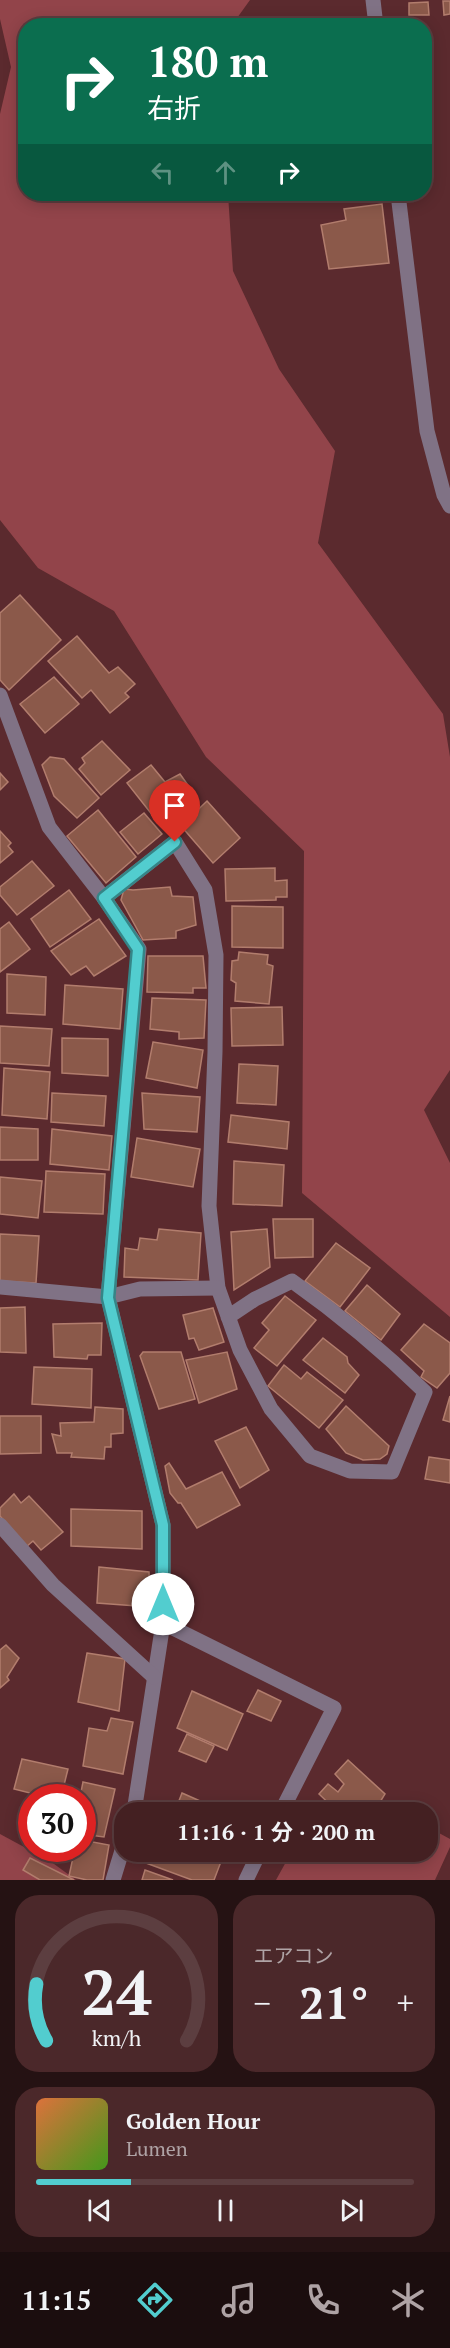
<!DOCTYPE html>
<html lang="ja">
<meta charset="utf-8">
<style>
body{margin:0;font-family:"PT Serif","Noto Sans JP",serif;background:#4b282a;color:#f1f3f6;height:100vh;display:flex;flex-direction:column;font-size:22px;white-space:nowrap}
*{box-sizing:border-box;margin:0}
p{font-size:20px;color:#afa3a5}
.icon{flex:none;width:33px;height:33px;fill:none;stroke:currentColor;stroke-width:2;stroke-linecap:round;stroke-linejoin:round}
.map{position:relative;height:1880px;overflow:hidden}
.details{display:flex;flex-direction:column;gap:15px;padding:15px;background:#251213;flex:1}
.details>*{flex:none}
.banner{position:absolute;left:18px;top:18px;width:414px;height:183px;border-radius:24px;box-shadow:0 3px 15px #0003,0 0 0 2px #5c3e40;background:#0b6e4f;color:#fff;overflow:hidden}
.speed{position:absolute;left:18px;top:1784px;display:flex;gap:12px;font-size:30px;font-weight:700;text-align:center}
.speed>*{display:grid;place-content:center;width:78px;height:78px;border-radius:50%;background:#442022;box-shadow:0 3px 15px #0003,0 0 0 2px #5c3e40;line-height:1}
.speed .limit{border:9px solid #d22;background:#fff;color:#111}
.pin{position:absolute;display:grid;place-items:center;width:51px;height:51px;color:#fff;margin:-62px -26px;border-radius:50% 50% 50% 0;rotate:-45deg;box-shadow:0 0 6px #0007}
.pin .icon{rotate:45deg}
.me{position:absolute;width:66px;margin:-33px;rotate:0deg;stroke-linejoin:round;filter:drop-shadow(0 0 4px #0008)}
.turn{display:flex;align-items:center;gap:21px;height:126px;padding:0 30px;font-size:27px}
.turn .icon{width:78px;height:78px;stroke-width:2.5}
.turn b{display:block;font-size:42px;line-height:51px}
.lanes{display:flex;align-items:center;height:57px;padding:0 30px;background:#0003;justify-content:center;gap:30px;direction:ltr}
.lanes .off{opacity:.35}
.big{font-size:45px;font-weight:700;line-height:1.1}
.details .card{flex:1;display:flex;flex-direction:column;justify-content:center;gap:9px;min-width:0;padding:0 21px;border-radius:24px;background:#4b282a}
.details .dial{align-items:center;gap:0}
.dial svg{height:156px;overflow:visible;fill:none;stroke:#5c3e40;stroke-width:7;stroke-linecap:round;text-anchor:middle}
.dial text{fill:#f1f3f6;stroke:none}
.song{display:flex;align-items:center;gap:18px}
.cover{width:72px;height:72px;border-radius:9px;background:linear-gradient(135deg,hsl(20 70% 55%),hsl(100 70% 35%))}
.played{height:6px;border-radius:3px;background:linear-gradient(90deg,#52cdcf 25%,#5c3e40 25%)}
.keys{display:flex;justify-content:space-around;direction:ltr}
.heat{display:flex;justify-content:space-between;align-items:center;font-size:33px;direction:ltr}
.details .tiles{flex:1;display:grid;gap:15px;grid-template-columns:1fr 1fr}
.card:last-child{grid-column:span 2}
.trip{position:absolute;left:114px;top:1802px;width:324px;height:60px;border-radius:24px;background:#442022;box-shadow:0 3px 15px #0003,0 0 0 2px #5c3e40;font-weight:700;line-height:60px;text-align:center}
.tab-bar{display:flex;height:96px;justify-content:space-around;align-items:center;background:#1b0d0e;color:#afa3a5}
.tab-bar .icon{width:42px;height:42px}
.tab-bar .current{color:#52cdcf}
.tab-bar b{font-size:27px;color:#f1f3f6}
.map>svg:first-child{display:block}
</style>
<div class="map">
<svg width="450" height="1880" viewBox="0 0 450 1880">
<rect width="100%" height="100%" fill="#5b2a2e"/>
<g fill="#92444a">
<polygon points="0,0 250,0 232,25 26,26 26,194 228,194 233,271 279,369 335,451 318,543 443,714 450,757 450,1070 424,1110 450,1163 450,1317 302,1193 304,851 206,757 114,611 38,568 0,520 0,114 11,67 0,19"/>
<polygon points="428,1827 450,1839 450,1847 435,1880 276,1880 292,1851 366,1851 376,1860 390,1851 428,1851"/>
<polygon points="0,1834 50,1861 76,1880 0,1880"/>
</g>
<g fill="#8b594a" stroke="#b27d6d" stroke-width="1.5">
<polygon points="443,1 450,1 450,14 444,15"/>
<polygon points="428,2 429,15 409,15 409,3"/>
<polygon points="382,204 389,263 329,269 321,225 346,220 344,209"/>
<polygon points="20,595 61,640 9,690 0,680 0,613"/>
<polygon points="77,636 109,673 118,667 135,684 125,693 129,697 110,713 91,690 82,698 48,661"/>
<polygon points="54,677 79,704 45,733 20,704"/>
<polygon points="102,741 130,770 101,795 79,769 85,763 82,758"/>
<polygon points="50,757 64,759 99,798 77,818 54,796 42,765"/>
<polygon points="151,765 165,782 180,774 195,795 157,821 127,783"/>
<polygon points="0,773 8,782 0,790"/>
<polygon points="207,801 240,838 213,863 181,826"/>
<polygon points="98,810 136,857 106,883 67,836"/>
<polygon points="144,813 162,834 138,854 120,832"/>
<polygon points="0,831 11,843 8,846 13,852 0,863"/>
<polygon points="32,861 54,886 17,915 0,895 0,887"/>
<polygon points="275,868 275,881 287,880 287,897 276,897 276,900 226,901 225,869"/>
<polygon points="170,887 172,896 193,897 196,925 176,931 176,938 143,940 121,900 124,889 133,890"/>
<polygon points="69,890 91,919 50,947 31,919"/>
<polygon points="232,906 283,907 283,948 232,947"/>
<polygon points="99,919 126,956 94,976 86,966 71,975 51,951"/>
<polygon points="9,922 30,949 0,972 0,929"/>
<polygon points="239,952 268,955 267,964 273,966 269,1004 235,1001 236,983 231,980 232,961 238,960"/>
<polygon points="148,956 203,956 206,988 193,988 193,993 147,992"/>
<polygon points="7,974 46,977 45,1015 7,1013"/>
<polygon points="65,985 123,989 120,1029 63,1024"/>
<polygon points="152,998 206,1000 204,1038 179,1039 179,1032 150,1029"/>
<polygon points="282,1007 283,1045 232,1046 231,1008"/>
<polygon points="0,1026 52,1029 49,1066 0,1063"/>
<polygon points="62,1038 108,1039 108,1076 62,1073"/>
<polygon points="153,1042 203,1050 197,1088 146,1078"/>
<polygon points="239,1064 278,1066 276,1105 237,1103"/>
<polygon points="4,1068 50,1072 47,1119 2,1115"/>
<polygon points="52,1093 106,1096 104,1126 51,1122"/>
<polygon points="142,1093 200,1097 197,1132 144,1129"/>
<polygon points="231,1115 289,1122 287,1149 228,1142"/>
<polygon points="0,1127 38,1129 38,1160 0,1160"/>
<polygon points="52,1129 112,1136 109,1170 50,1164"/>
<polygon points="137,1138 200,1149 193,1187 131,1177"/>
<polygon points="234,1161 284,1165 282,1206 233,1204"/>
<polygon points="46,1171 105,1174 103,1214 44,1212"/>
<polygon points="0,1177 42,1181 38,1218 0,1214"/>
<polygon points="273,1219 313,1219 313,1257 275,1258"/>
<polygon points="159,1229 201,1233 198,1280 124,1277 125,1248 138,1250 140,1238 157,1240"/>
<polygon points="267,1229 270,1267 234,1290 231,1232"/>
<polygon points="0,1234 39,1236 36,1283 0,1281"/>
<polygon points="336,1243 370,1268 340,1307 305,1281"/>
<polygon points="367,1285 400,1314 381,1340 345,1311"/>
<polygon points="285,1296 316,1320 277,1366 254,1348 269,1330 262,1323"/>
<polygon points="25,1307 26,1353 0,1352 0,1308"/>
<polygon points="213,1308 224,1342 199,1350 194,1338 189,1339 183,1315"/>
<polygon points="102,1323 101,1355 88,1355 87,1359 54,1357 53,1324"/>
<polygon points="424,1324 450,1343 450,1373 437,1388 421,1377 424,1371 401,1350"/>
<polygon points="323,1338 347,1357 348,1363 359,1375 345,1393 303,1360"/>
<polygon points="143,1352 181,1352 195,1399 159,1409 140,1356"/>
<polygon points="227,1352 237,1389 199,1403 186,1360"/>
<polygon points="284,1365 301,1379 307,1372 343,1400 319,1428 268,1386"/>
<polygon points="34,1367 92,1369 91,1408 32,1404"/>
<polygon points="450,1396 450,1422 443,1420"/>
<polygon points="346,1406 389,1446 387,1454 380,1459 363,1460 346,1453 326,1429"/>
<polygon points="95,1407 123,1409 123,1433 111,1434 111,1447 105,1447 104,1459 71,1457 72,1453 57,1453 52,1434 61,1436 60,1423 94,1422"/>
<polygon points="0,1416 41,1416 41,1453 0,1454"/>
<polygon points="246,1427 269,1470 240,1488 215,1441"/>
<polygon points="429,1457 450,1460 450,1483 425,1479"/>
<polygon points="169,1463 186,1489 222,1472 240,1505 197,1528 181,1503 178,1503 170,1493 165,1466"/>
<polygon points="14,1494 21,1503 29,1496 63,1532 41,1550 33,1541 26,1547 0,1516 0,1508"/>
<polygon points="71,1509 142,1511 142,1549 71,1546"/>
<polygon points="99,1567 149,1572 150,1607 97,1603"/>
<polygon points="6,1645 19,1658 7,1677 9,1680 0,1688 0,1650"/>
<polygon points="87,1653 125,1659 119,1711 78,1702"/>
<polygon points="258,1690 281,1701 271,1721 247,1711"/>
<polygon points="192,1691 243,1714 227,1750 177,1728"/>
<polygon points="111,1718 133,1722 123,1774 83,1766 89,1728 107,1731"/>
<polygon points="187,1734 214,1746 206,1762 179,1751"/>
<polygon points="22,1759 68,1769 61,1797 46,1797 14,1789"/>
<polygon points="348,1760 385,1794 374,1812 338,1812 319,1794 328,1784 338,1792 344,1784 335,1774"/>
<polygon points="83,1782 115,1789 104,1837 82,1834 82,1797 80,1797"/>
<polygon points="182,1793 225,1812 166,1812 167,1810 175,1811"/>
<polygon points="82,1840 109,1845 103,1880 87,1880 69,1876 75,1848 82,1848"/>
<polygon points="151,1851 202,1851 222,1859 214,1880 192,1880 146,1863"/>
<polygon points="30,1858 74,1880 40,1880 23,1870"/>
<polygon points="145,1870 173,1880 142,1880"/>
</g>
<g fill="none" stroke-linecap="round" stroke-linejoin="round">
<g stroke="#807285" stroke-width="15">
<polyline points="373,0 376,26"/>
<polyline points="398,194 427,431 444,495 450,506"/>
<polyline points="0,695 49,827 104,898 139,949 108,1297 163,1525 163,1623 134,1812"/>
<path d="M104,898l71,-56 30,48 11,65 -1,97 -6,154 9,82 22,62 31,59 39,47 40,15 42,1 33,-80c-42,-41 -85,-77 -133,-111l-37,18 -27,18"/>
<polyline points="0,1287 108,1297 140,1289 218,1288"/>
<polyline points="0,1525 53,1585 154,1677"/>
<polyline points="163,1623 334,1708 281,1812"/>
<polyline points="113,1880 124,1844"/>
<polyline points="246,1880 260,1851"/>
</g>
</g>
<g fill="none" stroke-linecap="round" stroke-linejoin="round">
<g stroke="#358587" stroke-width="15">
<polyline id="route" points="163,1604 163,1525 108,1298 138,949 104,898 175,842"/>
</g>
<use href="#route" stroke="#52cdcf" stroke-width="10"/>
</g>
</svg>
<div class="speed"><div class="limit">30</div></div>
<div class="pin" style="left:175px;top:842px;background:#d93025"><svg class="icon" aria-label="arrive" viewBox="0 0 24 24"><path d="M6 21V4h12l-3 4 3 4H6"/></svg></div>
<svg class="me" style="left:163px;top:1604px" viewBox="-20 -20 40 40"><circle r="19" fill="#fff"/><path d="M0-13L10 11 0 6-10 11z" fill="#52cdcf"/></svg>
<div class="trip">11:16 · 1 分 · 200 m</div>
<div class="banner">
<div class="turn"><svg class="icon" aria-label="right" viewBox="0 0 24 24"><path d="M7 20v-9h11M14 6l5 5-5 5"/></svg><div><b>180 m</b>右折</div></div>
<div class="lanes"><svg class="icon off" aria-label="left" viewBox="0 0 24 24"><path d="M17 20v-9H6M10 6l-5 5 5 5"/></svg><svg class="icon off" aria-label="ahead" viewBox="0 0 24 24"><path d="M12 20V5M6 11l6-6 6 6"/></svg><svg class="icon" aria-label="right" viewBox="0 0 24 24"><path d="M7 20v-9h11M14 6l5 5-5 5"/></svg></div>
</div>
</div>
<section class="details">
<div class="tiles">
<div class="card dial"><svg viewBox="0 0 100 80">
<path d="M14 69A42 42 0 1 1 86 69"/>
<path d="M14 69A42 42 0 0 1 9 40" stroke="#52cdcf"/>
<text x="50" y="56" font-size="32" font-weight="700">24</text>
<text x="50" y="72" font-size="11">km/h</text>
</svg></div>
<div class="card"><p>エアコン</p>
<div class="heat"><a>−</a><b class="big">21°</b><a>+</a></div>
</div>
<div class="card">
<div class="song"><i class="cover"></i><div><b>Golden Hour</b><p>Lumen</p></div></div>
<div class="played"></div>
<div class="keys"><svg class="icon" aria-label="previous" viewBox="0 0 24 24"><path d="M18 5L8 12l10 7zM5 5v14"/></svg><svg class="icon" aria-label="pause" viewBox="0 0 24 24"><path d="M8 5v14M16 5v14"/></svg><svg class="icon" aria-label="next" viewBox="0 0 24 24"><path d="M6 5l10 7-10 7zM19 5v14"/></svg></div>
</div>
</div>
</section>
<nav class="tab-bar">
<b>11:15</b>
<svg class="icon current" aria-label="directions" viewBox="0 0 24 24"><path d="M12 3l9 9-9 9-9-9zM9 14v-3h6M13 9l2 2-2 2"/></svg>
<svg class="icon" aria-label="music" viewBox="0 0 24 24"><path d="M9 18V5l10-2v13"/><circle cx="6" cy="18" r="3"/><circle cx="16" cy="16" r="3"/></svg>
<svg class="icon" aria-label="phone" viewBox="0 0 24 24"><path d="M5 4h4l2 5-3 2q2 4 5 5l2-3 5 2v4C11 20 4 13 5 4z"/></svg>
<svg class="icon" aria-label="climate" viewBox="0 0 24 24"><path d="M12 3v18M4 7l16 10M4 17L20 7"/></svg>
</nav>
